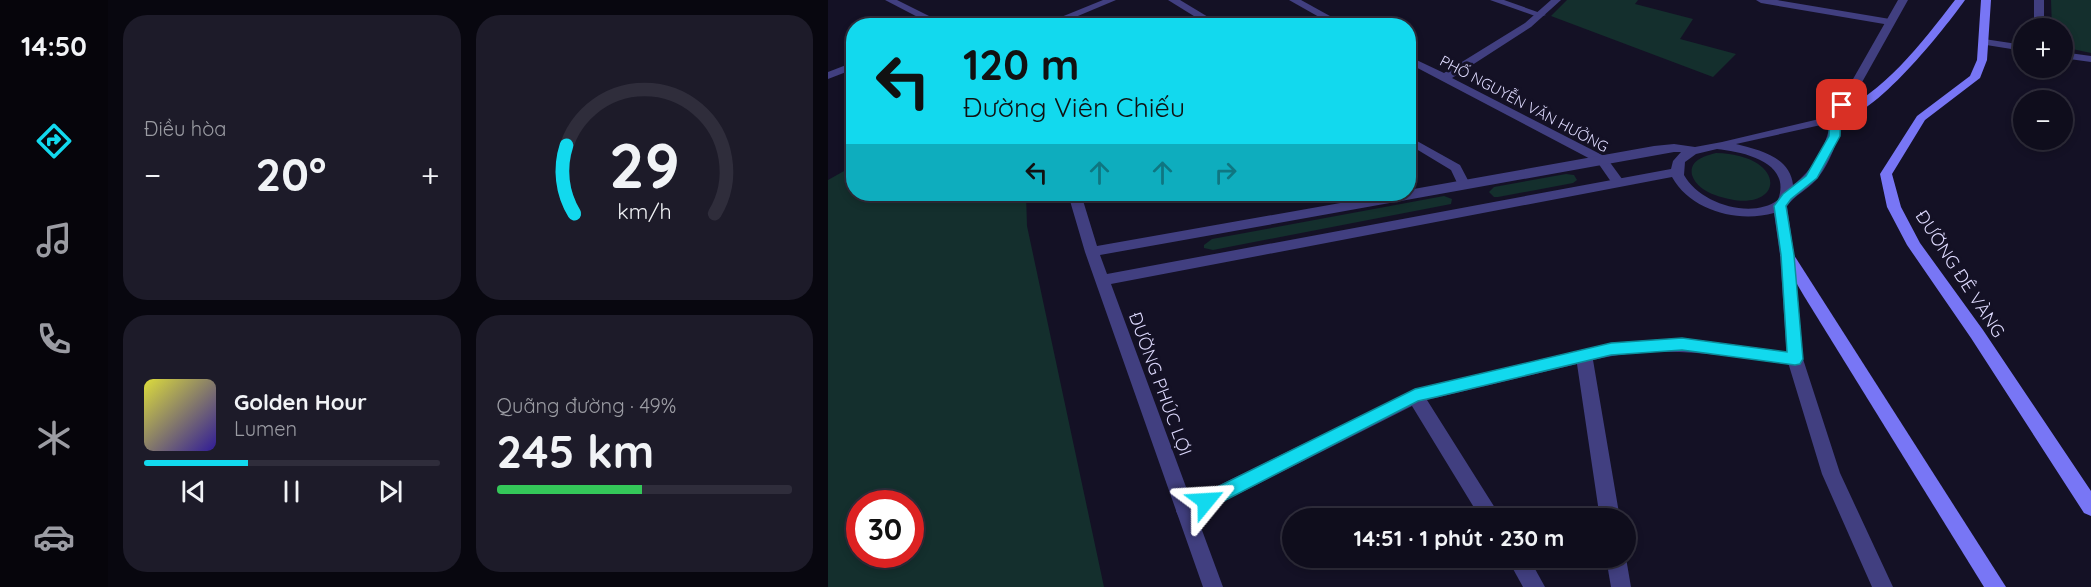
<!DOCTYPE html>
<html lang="vi">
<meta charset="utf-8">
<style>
body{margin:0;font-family:Quicksand,sans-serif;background:#1d1b29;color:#f1f3f6;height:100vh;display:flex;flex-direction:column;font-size:22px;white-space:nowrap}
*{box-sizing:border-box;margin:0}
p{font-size:20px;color:#9b9ca3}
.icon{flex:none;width:33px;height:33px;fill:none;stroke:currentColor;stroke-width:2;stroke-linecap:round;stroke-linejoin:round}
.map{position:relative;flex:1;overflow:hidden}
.details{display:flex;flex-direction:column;gap:15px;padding:15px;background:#08070f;width:720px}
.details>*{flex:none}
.banner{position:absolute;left:18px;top:18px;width:570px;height:183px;border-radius:24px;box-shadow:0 3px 9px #0003,0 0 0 2px #2f2d3b;background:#12d9ee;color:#111;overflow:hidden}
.buttons{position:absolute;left:1185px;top:18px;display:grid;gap:12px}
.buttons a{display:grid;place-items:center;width:60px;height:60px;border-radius:50%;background:#0f0d1c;box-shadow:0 3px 9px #0003,0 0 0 2px #2f2d3b;font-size:30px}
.speed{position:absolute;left:18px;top:490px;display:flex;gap:12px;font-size:30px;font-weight:700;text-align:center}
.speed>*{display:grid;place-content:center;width:78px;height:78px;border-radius:50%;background:#0f0d1c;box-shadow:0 3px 9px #0003,0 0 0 2px #2f2d3b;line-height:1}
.speed .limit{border:9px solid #d22;background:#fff;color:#111}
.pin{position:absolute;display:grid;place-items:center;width:51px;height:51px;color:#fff;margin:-26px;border-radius:12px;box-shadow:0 3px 9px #0006}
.me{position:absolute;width:66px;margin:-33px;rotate:63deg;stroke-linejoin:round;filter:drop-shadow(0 0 4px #0008)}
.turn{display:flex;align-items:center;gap:21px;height:126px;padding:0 18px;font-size:27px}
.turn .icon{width:78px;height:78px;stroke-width:2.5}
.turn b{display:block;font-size:42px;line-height:51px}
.lanes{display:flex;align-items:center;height:57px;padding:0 18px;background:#0003;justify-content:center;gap:30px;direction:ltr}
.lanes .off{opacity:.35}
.big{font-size:45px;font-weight:800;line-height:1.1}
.details .widget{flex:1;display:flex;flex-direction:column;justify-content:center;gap:9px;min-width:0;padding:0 21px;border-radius:24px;background:#1d1b29}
.details .dial{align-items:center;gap:0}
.dial svg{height:156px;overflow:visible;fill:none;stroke:#2f2d3b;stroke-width:7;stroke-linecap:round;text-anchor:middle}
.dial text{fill:#f1f3f6;stroke:none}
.song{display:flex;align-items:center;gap:18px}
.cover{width:72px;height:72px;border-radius:9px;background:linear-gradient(135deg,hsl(60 70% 55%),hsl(250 70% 35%))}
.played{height:6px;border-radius:3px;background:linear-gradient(90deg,#12d9ee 35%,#2f2d3b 35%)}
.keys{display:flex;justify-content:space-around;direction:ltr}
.heat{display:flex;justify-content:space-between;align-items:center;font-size:33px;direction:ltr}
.charge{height:9px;border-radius:4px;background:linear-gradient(90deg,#34c759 49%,#2f2d3b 0)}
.details .tiles{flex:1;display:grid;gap:15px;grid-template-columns:repeat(2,1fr)}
.trip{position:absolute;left:454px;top:508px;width:354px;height:60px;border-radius:30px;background:#0f0d1c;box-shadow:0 3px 9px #0003,0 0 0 2px #2f2d3b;font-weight:800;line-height:60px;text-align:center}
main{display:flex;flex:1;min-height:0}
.dock{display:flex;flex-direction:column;width:108px;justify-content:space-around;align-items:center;background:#06050b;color:#9b9ca3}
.dock .icon{width:42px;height:42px}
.dock .active{color:#12d9ee}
.dock b{font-size:27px;color:#f1f3f6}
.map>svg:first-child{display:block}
</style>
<main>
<nav class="dock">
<b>14:50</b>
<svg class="icon active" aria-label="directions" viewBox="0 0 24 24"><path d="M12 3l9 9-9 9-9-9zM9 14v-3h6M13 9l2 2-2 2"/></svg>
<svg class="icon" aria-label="music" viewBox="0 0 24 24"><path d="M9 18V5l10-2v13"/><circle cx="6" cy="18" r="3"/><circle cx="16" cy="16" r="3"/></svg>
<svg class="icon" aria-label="phone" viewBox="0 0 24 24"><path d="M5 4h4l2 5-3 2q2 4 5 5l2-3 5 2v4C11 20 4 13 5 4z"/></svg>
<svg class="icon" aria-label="climate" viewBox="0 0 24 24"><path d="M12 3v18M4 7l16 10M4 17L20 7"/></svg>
<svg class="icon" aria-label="car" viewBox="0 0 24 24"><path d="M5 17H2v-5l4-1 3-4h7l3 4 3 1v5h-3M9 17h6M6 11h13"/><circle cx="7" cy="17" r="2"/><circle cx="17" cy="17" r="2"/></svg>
</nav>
<section class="details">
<div class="tiles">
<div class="widget"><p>Điều hòa</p>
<div class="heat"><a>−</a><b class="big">20°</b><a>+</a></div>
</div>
<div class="widget dial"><svg viewBox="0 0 100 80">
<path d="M14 69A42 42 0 1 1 86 69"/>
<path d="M14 69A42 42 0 0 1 10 34" stroke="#12d9ee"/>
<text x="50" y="56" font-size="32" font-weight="700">29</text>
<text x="50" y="72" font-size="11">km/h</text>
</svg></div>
<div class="widget">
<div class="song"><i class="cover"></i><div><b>Golden Hour</b><p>Lumen</p></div></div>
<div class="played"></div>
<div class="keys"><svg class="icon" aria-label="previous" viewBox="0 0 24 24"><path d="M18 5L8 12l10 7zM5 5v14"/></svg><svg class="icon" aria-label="pause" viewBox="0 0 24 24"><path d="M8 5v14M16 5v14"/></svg><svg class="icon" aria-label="next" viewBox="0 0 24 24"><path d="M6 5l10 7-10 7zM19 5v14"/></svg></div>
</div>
<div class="widget"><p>Quãng đường · 49%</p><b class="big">245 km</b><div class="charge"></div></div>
</div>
</section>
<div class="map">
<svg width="1263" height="587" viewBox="0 0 1263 587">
<rect width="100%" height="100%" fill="#141125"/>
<g fill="#142f2d" fill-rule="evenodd">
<polygon points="739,0 810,0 807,4 865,19 852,39 908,54 885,77 723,16"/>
<polygon points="1223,0 1263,0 1263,53 1235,47 1234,28 1224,28"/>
<path d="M888,153c77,2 68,67 -1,42 -9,-3 -20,-10 -23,-20 -3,-15 13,-19 24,-22z"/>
<path d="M25,166l1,28h172l1,32 77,361h-276v-407zM32,504h50v51h-50z"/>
<polygon points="738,174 746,175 749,180 745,183 670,197 666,197 661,192 666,187"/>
<polygon points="616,196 624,199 623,204 385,250 376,248 376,245 384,239"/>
</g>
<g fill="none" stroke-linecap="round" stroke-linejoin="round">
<g fill="#413f80" fill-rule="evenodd">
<polygon points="662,0 676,0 718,15 710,17"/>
<rect x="1206" y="0" width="10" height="28"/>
<polygon points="26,62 26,69 0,79 0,72"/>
</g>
<g fill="#413f80" fill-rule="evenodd">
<polygon points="340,0 352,0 395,26 382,26"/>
<polygon points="461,0 473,0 520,26 507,26"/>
<polygon points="723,0 733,0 703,27 624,78 778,157 797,183 796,186 786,186 770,163 580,63 580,56 616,73 697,23"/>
<polygon points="928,0 949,0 1062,19 1067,22 1062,25 933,3"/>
<polygon points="1156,39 1196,45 1196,51 1152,44 1151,42"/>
<polygon points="1234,52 1263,56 1263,62 1234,58"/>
<polygon points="580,136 632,165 642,184 641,187 631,187 623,170 580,144"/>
<path d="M854,338l113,15 6,1 2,5 -2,5 -6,1c-68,-9 -134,-22 -202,-5l27,159h-20l-23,-155 -150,36 75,119h-21l-69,-113 -219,111 -7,3 -7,-3 -3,-6 3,-6 236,-116 196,-46z"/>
<polygon points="679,558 701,558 717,587 695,587"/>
<polygon points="778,558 798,558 803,587 783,587"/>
</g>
<g fill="#413f80" fill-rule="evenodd">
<polygon points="57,0 69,0 121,26 107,26"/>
<polygon points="275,0 288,0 226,26 211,26"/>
<path d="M1070,0h10l-66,118c-2,19 -13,48 -26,62 -9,10 -21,15 -29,26l7,49 9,104 37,114 53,114h-21l-50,-113 -35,-115 -7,-104 -6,-42c-36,10 -83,-2 -102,-36l-561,107 112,303h-20l-118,-335 -17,-58h13l16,52 294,-52h17v-4l246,-44 20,-2 21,3 27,-5 110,-26zM1002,123c-3,23 -18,48 -37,62 -3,-28 -33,-35 -57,-41zM889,149c27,3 75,13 61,51 -27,20 -79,3 -94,-25l1,-13 11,-8zM846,152h7l-8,9 -2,8 -564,105 -7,-19z"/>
</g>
<g fill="#7876f5" fill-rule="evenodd">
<path d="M1127,0h10c-20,28 -97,127 -133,120v-4c52,-23 89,-72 123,-116z"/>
<polygon points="1153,0 1163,0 1159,60 1152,78 1097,120 1064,174 1073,207 1092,243 1155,330 1263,491 1263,516 1256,513 1143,338 1079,245 1059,207 1052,174 1089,116 1142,76 1149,60"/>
<polygon points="959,250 964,252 1178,587 1156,587 976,296 952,255"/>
</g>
</g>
<polygon fill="#12d9ee" stroke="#0c8d9b" stroke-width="1.5" points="1014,102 1019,105 1013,118 1012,136 989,178 963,199 958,206 966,255 975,359 972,364 967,365 854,350 783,355 608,397 590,401 384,507 378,510 371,507 369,501 371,496 587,389 783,343 854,338 959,352 953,255 946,206 955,194 978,176 1001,136 1002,118 1011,103"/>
<g text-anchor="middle" stroke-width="6" stroke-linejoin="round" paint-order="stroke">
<g font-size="15" fill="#dcd8fc" stroke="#141125">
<text transform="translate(696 104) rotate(28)" y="5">PHỐ NGUYỄN VĂN HƯỞNG</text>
</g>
<g font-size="18" fill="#dcd8fc" stroke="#141125">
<text transform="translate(1132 274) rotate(57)" y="6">ĐƯỜNG ĐÊ VÀNG</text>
<text transform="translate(332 384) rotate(70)" y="6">ĐƯỜNG PHÚC LỢI</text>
</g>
</g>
</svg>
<div class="buttons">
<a>+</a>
<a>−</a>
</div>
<div class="speed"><div class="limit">30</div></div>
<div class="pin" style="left:1014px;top:105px;background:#d93025"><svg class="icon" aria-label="arrive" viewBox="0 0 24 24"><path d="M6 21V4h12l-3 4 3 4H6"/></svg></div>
<svg class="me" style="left:378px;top:501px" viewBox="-20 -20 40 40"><path d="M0-17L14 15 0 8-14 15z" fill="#12d9ee" stroke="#fff" stroke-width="4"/></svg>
<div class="trip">14:51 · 1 phút · 230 m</div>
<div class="banner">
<div class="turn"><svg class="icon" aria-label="left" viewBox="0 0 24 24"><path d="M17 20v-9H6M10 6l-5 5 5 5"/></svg><div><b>120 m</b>Đường Viên Chiếu</div></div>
<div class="lanes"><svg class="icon" aria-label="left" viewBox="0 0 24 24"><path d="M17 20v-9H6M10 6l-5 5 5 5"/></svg><svg class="icon off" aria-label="ahead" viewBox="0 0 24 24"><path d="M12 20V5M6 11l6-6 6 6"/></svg><svg class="icon off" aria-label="ahead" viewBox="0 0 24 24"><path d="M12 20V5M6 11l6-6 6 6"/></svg><svg class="icon off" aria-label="right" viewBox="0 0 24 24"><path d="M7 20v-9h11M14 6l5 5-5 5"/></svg></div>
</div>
</div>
</main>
